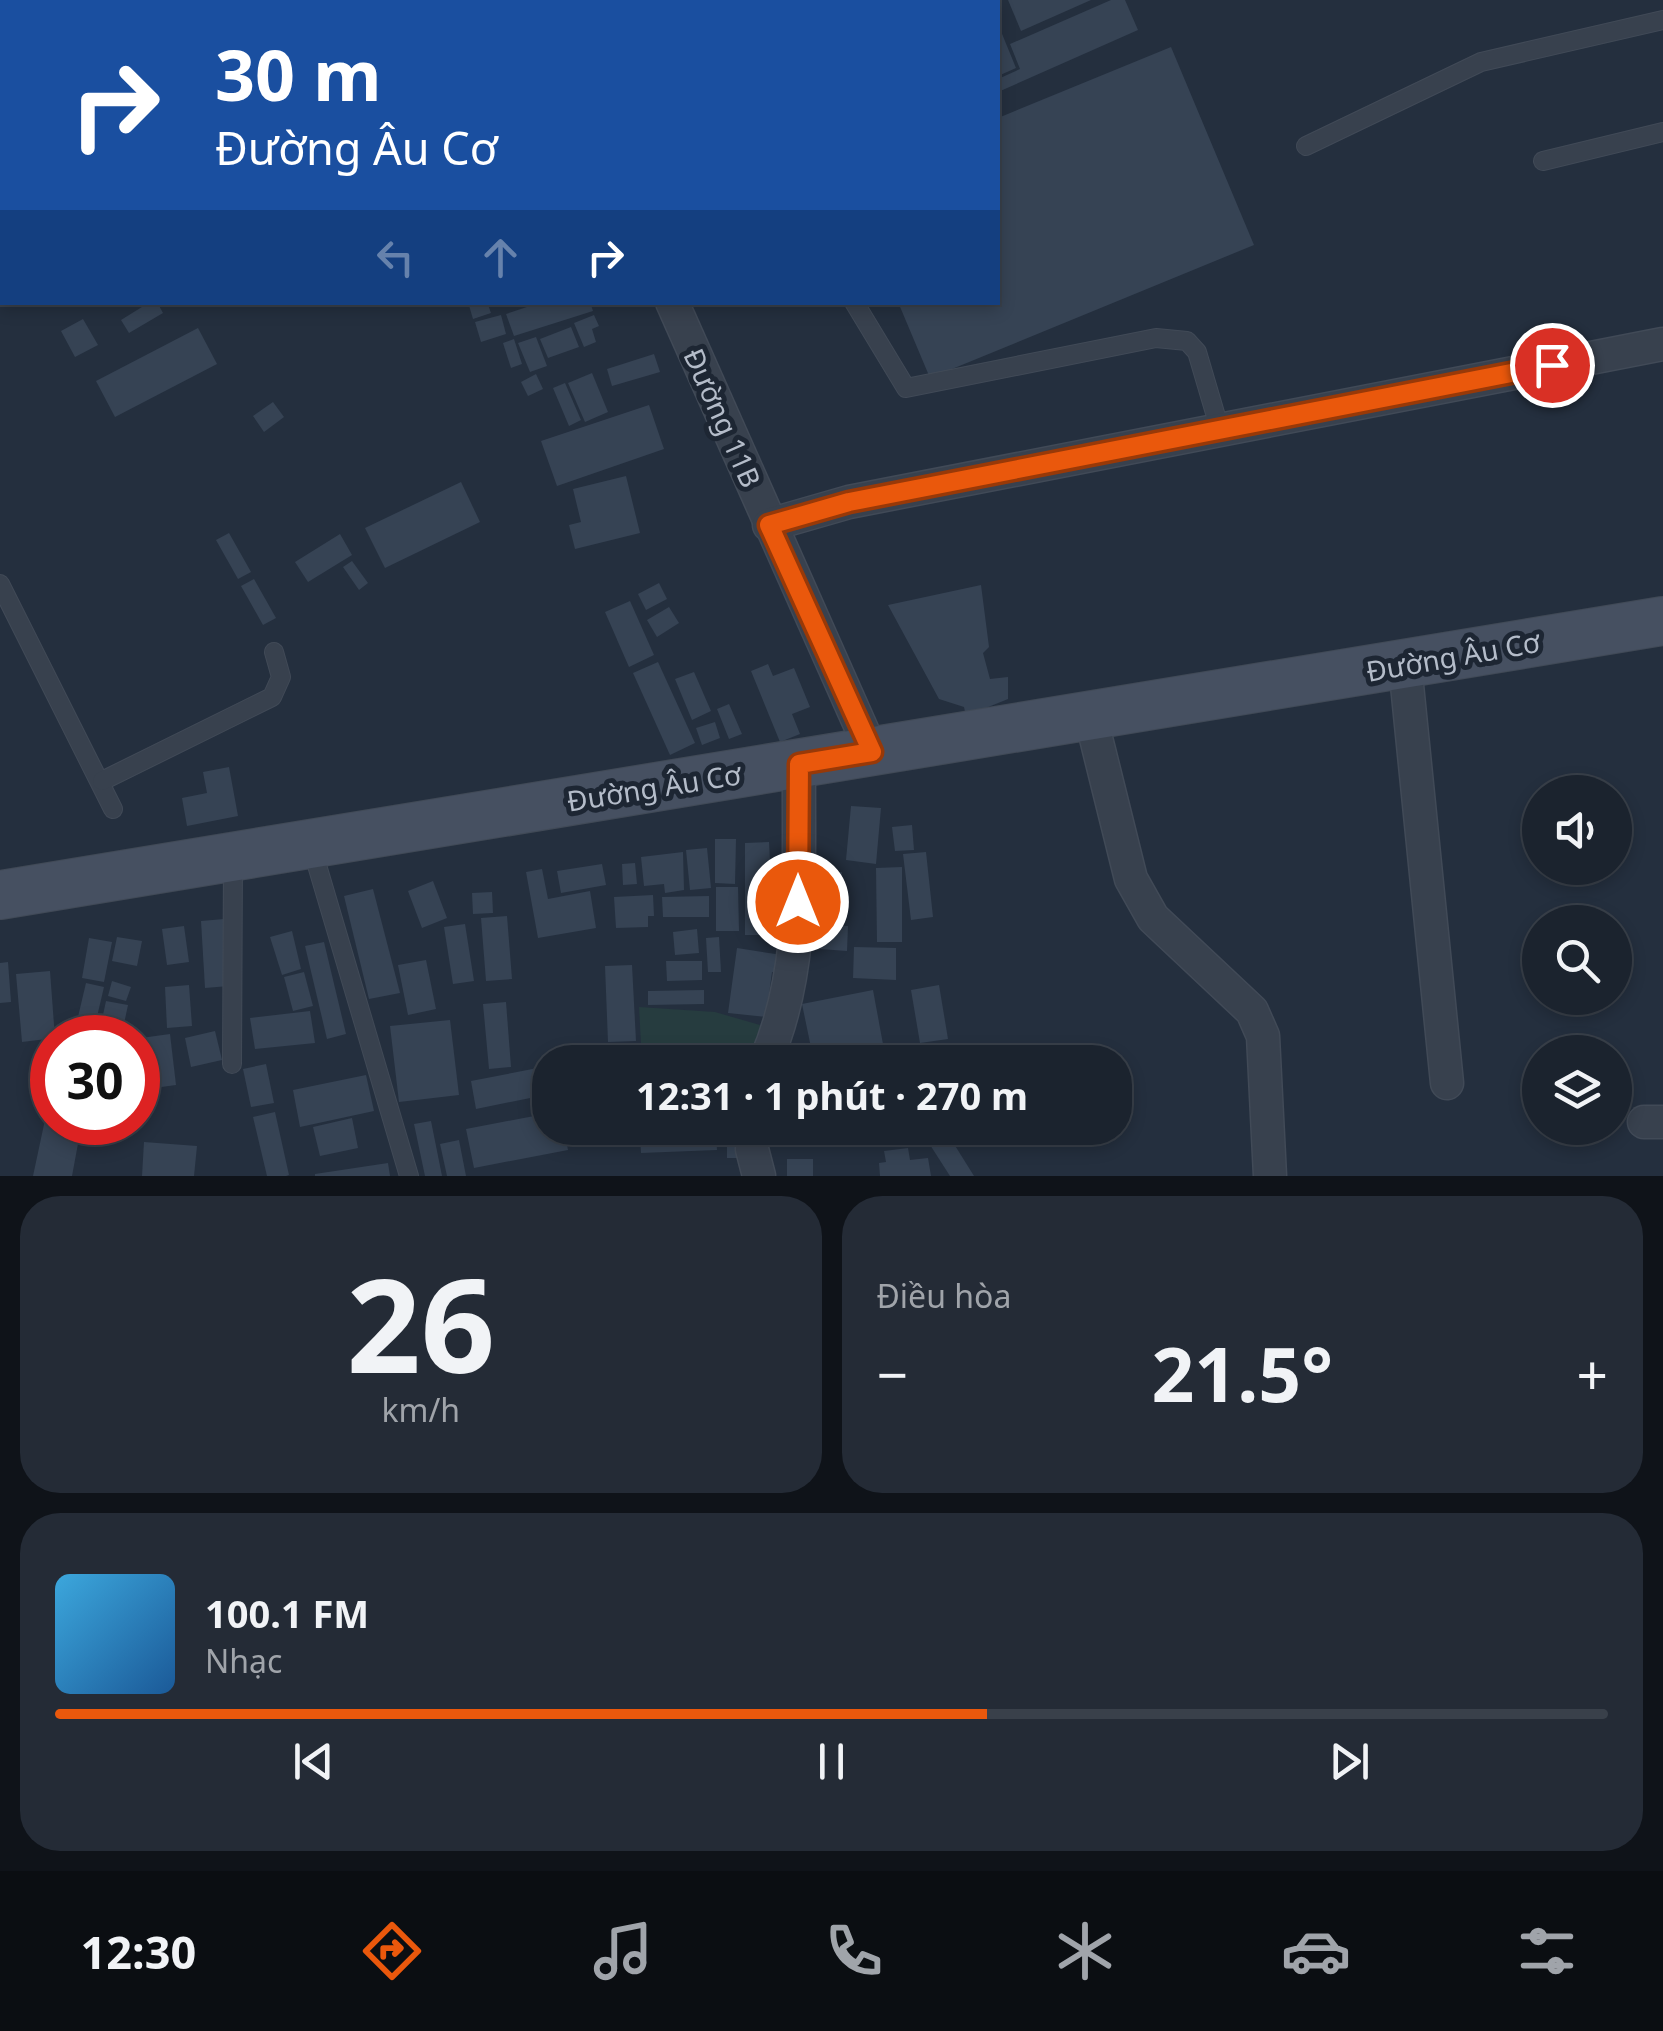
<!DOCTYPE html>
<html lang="vi">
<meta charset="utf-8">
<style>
body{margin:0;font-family:"Noto Sans",sans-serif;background:#242b36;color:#f1f3f6;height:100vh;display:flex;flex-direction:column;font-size:38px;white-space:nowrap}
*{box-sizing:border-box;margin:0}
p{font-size:32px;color:#a0a4aa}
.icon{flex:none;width:55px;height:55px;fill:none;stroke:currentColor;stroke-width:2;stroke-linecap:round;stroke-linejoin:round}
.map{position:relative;height:1176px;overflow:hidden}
.side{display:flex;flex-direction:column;gap:20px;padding:20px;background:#0f1319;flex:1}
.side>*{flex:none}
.hud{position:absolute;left:0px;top:0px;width:1000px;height:305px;box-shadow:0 5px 15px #0003,0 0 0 2px #39404a;background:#1a4fa0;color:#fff;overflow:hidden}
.buttons{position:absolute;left:1522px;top:775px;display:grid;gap:20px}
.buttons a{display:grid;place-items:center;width:110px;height:110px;border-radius:50%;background:#1b232e;box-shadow:0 5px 15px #0003,0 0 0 2px #39404a;font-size:50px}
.speed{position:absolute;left:30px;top:1015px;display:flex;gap:20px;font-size:50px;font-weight:700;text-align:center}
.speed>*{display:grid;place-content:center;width:130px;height:130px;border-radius:50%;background:#1b232e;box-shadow:0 5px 15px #0003,0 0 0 2px #39404a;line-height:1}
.speed .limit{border:15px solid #d22;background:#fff;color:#111}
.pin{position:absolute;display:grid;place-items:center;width:85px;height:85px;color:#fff;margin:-42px;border:5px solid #fff;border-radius:50%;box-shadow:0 2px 10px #0007}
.me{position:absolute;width:110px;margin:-55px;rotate:0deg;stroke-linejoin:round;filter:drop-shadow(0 0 8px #0008)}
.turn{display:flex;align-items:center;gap:35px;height:210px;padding:0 50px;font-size:45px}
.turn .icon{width:130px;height:130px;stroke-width:2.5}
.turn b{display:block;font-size:70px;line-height:85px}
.lanes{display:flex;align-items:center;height:95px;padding:0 50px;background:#0003;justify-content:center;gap:50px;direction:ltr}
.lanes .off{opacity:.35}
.big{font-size:75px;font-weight:700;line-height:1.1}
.side .widget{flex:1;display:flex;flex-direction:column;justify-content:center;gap:15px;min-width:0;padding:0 35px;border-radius:40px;background:#242b36}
.side .dial{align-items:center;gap:0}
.dial b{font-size:130px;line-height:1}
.song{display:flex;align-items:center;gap:30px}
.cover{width:120px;height:120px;border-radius:15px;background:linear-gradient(135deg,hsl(200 70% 55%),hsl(210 70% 35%))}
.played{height:10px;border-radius:5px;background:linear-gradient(90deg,#ea580c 60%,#39404a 60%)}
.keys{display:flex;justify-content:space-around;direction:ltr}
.heat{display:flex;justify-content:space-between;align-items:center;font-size:55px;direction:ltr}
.side .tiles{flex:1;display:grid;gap:20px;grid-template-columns:1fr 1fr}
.widget:last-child{grid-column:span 2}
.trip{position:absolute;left:532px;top:1045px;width:600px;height:100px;border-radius:40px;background:#1b232e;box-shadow:0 5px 15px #0003,0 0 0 2px #39404a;font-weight:700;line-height:100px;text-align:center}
.tab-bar{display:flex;height:160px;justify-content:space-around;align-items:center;background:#0b0e12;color:#a0a4aa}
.tab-bar .icon{width:70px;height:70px}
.tab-bar .selected{color:#ea580c}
.tab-bar b{font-size:45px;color:#f1f3f6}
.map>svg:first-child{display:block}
</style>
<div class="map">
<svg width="1663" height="1176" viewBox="0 0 1663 1176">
<rect width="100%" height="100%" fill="#242f3e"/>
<polygon fill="#263c3f" points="639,1007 715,1012 760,1025 759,1040 750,1060 642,1062"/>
<g fill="#364354">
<polygon points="1008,0 1091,0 1021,31"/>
<polygon points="1111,0 1125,0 1138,30 998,92 998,79 1020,69 1010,44"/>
<polygon points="998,24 1016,68 998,76"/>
<polygon points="1171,47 1254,245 930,378 898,302 998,302 998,118"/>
<polygon points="150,302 157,302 163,313 129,333 121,320"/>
<polygon points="468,302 487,302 491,313 473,319"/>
<polygon points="542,302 590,302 593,311 514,336 506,314"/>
<polygon points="501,315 506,334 481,342 475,322"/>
<polygon points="594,315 599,326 592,329 596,342 584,347 574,323"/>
<polygon points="83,319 98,345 75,357 61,331"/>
<polygon points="571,327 579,347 548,358 540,339"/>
<polygon points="198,328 217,364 115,417 96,381"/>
<polygon points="536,337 547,366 530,372 518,343"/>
<polygon points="514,339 522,364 511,368 503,343"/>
<polygon points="654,354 660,372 612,386 607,369"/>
<polygon points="592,373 608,412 585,422 568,383"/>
<polygon points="536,374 543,389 528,396 521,382"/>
<polygon points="565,383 581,420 569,426 553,388"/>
<polygon points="273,402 284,417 264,432 253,416"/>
<polygon points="649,405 664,449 557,486 541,441"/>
<polygon points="626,476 640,533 575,549 569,525 581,522 573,489"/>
<polygon points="461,482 480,522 385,568 365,528"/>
<polygon points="229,533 251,572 238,579 216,540"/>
<polygon points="340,534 352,555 308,582 295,562"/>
<polygon points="352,561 368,583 359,590 343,567"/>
<polygon points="254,579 276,618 263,625 241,586"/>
<polygon points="659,583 667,599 646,610 638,594"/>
<polygon points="981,585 989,647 983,653 990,679 1008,677 1008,699 966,716 964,707 939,699 888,605"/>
<polygon points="630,601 654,655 629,667 605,612"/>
<polygon points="669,607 679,623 657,637 647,620"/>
<polygon points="658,662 695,743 670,755 633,673"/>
<polygon points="768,664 773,676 794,668 810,707 792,714 800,734 780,742 751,671"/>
<polygon points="694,672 711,711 692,720 675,679"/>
<polygon points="729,704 742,734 729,739 717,709"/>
<polygon points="715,722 720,738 702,745 696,728"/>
<polygon points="229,767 238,816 187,826 182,798 207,793 203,772"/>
<polygon points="851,806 881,808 876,864 846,860"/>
<polygon points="912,825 914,850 895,851 892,827"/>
<polygon points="715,839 736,839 735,884 715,883"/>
<polygon points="769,842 774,935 745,935 745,843"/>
<polygon points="707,848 711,888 690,890 686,850"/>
<polygon points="683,852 684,890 665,893 664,884 644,886 641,857"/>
<polygon points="926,852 933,917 911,920 903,854"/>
<polygon points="635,863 637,884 623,885 622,864"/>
<polygon points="602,864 606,885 561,893 557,871"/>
<polygon points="902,867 902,942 877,942 876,868"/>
<polygon points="542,869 548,899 590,891 596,928 538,938 526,872"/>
<polygon points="842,872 843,906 812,907 811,874"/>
<polygon points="433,881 447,918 422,928 408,891"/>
<polygon points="716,887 738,887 739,931 716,931"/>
<polygon points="373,889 400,993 369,999 344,896"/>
<polygon points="492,892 493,913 473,914 472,893"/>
<polygon points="653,895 654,916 648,916 648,927 616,928 614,897"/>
<polygon points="709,896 709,917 663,917 662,897"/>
<polygon points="507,916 512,979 486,981 481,918"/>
<polygon points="224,919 229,986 205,988 201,921"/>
<polygon points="465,924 474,981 453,984 444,927"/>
<polygon points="821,925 848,926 847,951 820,949"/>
<polygon points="184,926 189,962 167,965 162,929"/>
<polygon points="697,929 699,953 675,955 673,932"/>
<polygon points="292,931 301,969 282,975 270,937"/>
<polygon points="117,937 142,941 137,966 112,961"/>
<polygon points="719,937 721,972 708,972 706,938"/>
<polygon points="89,938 112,942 104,982 82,978"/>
<polygon points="324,942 346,1034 327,1039 305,946"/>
<polygon points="854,947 896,948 896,980 853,978"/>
<polygon points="737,948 782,955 779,973 772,972 766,1017 728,1013"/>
<polygon points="426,960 436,1009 408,1015 398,965"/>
<polygon points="666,961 702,961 702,980 667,981"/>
<polygon points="8,962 11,1002 0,1003 0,963"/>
<polygon points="632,965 636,1041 608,1042 605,966"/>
<polygon points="50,971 55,1038 22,1042 16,974"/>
<polygon points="304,972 313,1006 293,1011 284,977"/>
<polygon points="112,981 131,987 126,1001 108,996"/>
<polygon points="86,983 104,987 92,1038 73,1038"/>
<polygon points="189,985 192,1026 167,1028 165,987"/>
<polygon points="939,985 948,1039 920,1043 911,990"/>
<polygon points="704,990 704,1004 648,1005 648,991"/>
<polygon points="873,990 885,1055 814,1062 802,1004"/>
<polygon points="106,1001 128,1005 121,1038 98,1038"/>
<polygon points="506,1002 511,1067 489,1069 483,1004"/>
<polygon points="310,1011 315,1043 255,1049 250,1018"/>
<polygon points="450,1020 459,1095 399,1102 390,1026"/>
<polygon points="215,1031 222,1060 191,1067 185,1038"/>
<polygon points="170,1034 176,1085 147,1089 141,1038"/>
<polygon points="266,1064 274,1103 251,1107 243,1069"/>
<polygon points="548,1066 550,1094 476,1109 471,1081"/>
<polygon points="366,1075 374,1111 300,1127 293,1090"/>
<polygon points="52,1087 52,1122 82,1122 72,1176 33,1176"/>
<polygon points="275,1112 289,1175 286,1176 267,1176 253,1117"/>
<polygon points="550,1113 550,1128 564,1128 568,1150 474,1168 466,1129"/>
<polygon points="352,1118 358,1148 320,1156 313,1127"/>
<polygon points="431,1121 442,1176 425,1176 414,1124"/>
<rect x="727" y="1128" width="20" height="30"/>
<polygon points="850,1128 894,1128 894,1130 863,1133 864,1143 851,1144"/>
<polygon points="939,1128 944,1128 974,1176 950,1176 925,1137"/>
<polygon points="716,1133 717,1150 641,1153 640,1136"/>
<polygon points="459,1140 466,1176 447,1176 440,1144"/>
<polygon points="144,1142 197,1146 194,1176 142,1176"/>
<polygon points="908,1148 910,1160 928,1158 931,1176 880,1176 879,1163 886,1162 884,1151"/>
<rect x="787" y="1159" width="26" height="17"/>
<polygon points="388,1163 390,1176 315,1176 315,1174"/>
</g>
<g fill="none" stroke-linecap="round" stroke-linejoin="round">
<g stroke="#414a57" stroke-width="20">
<g id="service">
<polyline points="1306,146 1481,62 1663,20"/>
<polyline points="1543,161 1663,132"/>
<polyline points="854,302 906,388 1156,338 1187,341 1197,352 1220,430"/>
<polyline points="0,584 113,809"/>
<polyline points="102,781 272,697 281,677 274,652"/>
<polyline points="311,845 409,1176"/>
<polyline points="232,1064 233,858"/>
</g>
</g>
<g stroke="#414a57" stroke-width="35">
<g id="minor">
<polyline points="534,0 535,2"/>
<polyline points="672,302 872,752"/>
<polyline points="769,525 849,502 1663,344"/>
<polyline points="1405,665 1447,1083"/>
<polyline points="1091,718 1131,879 1153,918 1252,1011 1263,1036 1270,1176"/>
<path d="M765,1062c41,-92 33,-199 34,-298"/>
<polyline points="1644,1122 1663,1122"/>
<polyline points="754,1128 752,1149 759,1176"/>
</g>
</g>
<g stroke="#414a57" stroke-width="50">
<polyline id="secondary" points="0,895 1663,621"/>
</g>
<use href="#service" stroke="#38414e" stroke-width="18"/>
<use href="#minor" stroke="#38414e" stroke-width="32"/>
<use href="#secondary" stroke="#465061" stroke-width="48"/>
</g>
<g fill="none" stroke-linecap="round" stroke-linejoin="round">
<g stroke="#983908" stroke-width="25">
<polyline id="route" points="798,902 799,764 872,752 769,525 849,502 1552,365"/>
</g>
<use href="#route" stroke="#ea580c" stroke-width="18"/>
</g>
<g text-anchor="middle" stroke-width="10" stroke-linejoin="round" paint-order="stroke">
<g font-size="28" fill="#b4bcc9" stroke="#1d2633">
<text transform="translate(722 418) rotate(66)" y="10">Đường 11B</text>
<text transform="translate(1453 657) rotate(-10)" y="10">Đường Âu Cơ</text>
<text transform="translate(654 788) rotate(-9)" y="10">Đường Âu Cơ</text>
</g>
</g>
</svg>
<div class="buttons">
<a><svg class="icon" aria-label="sound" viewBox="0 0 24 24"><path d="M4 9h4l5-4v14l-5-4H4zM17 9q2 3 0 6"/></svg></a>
<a><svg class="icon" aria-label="search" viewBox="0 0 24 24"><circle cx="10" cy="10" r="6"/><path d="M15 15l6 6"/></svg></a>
<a><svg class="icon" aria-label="layers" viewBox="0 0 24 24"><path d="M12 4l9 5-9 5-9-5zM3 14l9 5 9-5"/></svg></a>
</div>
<div class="speed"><div class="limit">30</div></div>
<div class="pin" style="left:1552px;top:365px;background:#d93025"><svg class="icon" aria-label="arrive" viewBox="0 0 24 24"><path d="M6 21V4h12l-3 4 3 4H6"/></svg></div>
<svg class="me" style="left:798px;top:902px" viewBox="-20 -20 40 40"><circle r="17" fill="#ea580c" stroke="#fff" stroke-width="3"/><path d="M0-11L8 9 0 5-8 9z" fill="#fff"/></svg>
<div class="trip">12:31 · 1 phút · 270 m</div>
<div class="hud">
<div class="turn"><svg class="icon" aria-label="right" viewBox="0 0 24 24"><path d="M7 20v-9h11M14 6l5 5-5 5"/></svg><div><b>30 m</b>Đường Âu Cơ</div></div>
<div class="lanes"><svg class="icon off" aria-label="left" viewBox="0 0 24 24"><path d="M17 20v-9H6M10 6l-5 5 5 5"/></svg><svg class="icon off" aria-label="ahead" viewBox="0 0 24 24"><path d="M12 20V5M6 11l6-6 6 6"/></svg><svg class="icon" aria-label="right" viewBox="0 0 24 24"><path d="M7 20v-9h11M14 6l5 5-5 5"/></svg></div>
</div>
</div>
<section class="side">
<div class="tiles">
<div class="widget dial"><b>26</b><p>km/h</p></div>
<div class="widget"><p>Điều hòa</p>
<div class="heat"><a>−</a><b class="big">21.5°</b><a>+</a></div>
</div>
<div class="widget">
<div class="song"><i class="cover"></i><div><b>100.1 FM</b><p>Nhạc</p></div></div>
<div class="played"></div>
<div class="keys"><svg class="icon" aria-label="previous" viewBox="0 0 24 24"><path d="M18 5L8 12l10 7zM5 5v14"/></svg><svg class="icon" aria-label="pause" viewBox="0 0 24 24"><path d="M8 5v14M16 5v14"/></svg><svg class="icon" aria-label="next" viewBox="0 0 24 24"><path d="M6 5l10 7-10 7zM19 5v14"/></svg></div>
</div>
</div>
</section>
<nav class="tab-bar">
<b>12:30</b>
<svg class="icon selected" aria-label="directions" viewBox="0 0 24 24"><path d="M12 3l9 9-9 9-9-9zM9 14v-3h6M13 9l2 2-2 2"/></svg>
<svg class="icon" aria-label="music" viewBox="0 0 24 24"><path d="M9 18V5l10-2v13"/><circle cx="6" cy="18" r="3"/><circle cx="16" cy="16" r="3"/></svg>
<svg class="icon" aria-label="phone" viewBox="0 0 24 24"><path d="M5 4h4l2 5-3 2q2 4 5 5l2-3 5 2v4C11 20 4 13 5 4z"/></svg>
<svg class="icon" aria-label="climate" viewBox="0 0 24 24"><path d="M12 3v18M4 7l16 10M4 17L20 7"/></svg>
<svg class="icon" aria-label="car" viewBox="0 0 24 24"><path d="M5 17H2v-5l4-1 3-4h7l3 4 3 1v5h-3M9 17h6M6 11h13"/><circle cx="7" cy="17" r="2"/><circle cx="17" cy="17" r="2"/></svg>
<svg class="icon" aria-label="filters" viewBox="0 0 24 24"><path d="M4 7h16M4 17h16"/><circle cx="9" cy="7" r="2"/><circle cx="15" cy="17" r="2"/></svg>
</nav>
